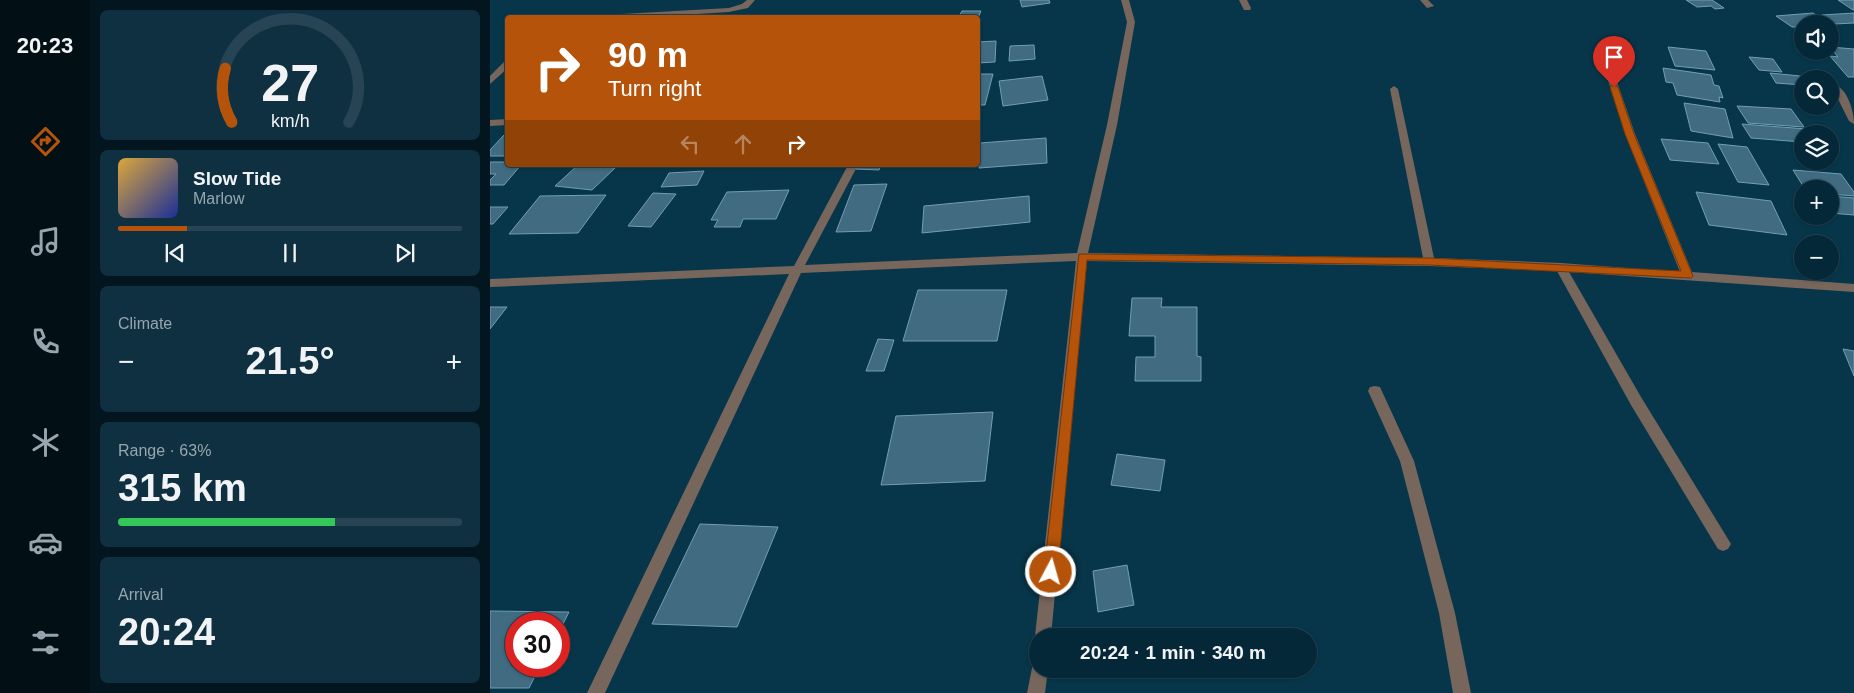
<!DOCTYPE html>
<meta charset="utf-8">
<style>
body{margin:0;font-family:Helvetica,sans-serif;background:#0e3040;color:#f1f3f6;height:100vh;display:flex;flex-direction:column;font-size:19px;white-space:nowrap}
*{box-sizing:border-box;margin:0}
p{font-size:16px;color:#97a6ae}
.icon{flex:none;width:28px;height:28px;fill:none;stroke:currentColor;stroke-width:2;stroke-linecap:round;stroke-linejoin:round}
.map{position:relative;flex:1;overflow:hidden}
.details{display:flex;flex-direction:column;gap:10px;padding:10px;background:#03161f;width:400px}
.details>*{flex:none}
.banner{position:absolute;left:15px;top:15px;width:475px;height:152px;border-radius:5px;box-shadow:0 1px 4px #0004,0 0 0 1px #264453;background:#b45309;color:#fff;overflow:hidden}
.controls{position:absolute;left:1304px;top:15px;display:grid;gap:10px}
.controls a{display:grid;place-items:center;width:45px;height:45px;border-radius:50%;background:#052838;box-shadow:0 1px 4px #0004,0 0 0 1px #264453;font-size:25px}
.speed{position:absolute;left:15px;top:612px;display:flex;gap:10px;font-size:25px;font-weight:700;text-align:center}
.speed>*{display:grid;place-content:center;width:65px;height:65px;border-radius:50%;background:#052838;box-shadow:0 1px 4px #0004,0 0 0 1px #264453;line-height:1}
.speed .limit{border:8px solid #d22;background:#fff;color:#111}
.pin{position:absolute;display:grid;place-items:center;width:42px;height:42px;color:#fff;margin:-51px -21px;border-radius:50% 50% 50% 0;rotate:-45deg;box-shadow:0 0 5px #0007}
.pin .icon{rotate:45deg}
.me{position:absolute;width:55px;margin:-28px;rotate:6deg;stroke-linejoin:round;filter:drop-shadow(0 0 4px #0008)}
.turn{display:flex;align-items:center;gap:18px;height:105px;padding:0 20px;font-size:22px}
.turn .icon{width:65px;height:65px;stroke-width:2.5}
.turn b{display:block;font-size:35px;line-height:42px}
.lanes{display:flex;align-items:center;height:48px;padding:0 20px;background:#0003;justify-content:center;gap:25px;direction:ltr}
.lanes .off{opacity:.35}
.big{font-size:38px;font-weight:700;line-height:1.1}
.details .card{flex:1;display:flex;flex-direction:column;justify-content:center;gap:8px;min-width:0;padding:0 18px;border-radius:8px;background:#0e3040}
.details .dial{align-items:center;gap:0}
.dial svg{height:130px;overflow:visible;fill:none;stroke:#264453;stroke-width:7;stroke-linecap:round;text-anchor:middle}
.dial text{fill:#f1f3f6;stroke:none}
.song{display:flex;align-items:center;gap:15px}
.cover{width:60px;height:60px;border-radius:8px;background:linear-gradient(135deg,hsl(40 70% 55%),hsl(230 70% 35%))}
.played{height:5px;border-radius:2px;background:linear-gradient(90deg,#b45309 20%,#264453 20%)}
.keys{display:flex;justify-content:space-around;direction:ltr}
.heat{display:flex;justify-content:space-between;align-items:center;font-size:28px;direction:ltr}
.charge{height:8px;border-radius:4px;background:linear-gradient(90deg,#34c759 63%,#264453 0)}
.trip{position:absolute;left:539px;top:628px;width:288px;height:50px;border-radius:25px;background:#052838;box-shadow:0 1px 4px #0004,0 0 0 1px #264453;font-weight:700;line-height:50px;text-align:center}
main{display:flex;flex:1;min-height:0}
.tabs{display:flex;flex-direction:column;width:90px;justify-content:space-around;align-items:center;background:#021016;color:#97a6ae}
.tabs .icon{width:35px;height:35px}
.tabs .selected{color:#b45309}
.tabs b{font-size:22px;color:#f1f3f6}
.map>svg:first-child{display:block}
</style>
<main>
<nav class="tabs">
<b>20:23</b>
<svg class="icon selected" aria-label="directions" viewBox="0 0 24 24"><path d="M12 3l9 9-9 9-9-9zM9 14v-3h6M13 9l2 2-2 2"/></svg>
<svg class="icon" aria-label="music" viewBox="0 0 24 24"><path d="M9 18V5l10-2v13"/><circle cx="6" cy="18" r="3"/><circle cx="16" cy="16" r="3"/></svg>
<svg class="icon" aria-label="phone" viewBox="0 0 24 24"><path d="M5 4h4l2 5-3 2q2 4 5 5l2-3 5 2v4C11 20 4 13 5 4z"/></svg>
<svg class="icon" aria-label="climate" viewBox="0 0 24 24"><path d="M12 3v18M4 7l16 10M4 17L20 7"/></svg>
<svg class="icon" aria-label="car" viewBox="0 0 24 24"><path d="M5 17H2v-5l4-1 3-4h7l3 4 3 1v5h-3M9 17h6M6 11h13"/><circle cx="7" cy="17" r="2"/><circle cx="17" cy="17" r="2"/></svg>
<svg class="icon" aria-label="filters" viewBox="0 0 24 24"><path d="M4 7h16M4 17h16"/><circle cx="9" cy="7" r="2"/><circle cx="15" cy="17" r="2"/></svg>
</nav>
<section class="details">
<div class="card dial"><svg viewBox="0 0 100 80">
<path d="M14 69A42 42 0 1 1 86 69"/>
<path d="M14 69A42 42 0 0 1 10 36" stroke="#b45309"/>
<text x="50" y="56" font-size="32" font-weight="700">27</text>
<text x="50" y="72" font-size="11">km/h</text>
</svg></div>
<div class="card">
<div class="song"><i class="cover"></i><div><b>Slow Tide</b><p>Marlow</p></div></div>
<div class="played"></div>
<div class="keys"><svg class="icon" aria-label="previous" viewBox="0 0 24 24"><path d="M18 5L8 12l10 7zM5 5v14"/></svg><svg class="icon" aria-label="pause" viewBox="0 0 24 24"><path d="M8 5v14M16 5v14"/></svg><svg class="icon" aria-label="next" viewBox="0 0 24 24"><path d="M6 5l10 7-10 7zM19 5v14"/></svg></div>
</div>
<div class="card"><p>Climate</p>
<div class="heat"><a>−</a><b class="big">21.5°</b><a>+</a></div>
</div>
<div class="card"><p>Range · 63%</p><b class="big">315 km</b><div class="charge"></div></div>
<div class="card"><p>Arrival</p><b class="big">20:24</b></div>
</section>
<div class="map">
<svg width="1364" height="693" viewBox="0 0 1364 693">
<rect width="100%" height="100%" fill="#07364a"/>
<g fill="#406b81" stroke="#729eb6">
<polygon points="530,0 559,0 560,3 532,7"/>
<polygon points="1196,0 1222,0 1234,8 1225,9 1221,6 1207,7"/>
<polygon points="1348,0 1364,0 1364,10 1363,10"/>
<polygon points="472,11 491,11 488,18 468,18"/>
<polygon points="1323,13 1339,24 1312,24 1312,27 1302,27 1286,16"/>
<polygon points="1364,13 1364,23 1344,24 1332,15"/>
<polygon points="506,41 505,62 488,63 488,42"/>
<polygon points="544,45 545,59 519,61 520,46"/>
<polygon points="1178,47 1216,51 1225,70 1185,66"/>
<polygon points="1340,47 1364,49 1364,77 1358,77 1340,56 1348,57"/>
<polygon points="1259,57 1283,59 1292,72 1269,70"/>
<polygon points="1173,68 1221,75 1224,85 1229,86 1233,98 1229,97 1230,102 1187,95 1183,83 1176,82"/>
<polygon points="1280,73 1320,77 1321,79 1312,79 1312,85 1286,83"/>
<polygon points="488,74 503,74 495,105 488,105"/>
<polygon points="552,76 558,100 513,106 509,81"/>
<polygon points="1194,103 1235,109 1243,138 1201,131"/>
<polygon points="1247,106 1301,109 1314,127 1258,123"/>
<polygon points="1252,124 1317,129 1321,134 1312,134 1312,142 1261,138"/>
<polygon points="14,135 18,135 18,156 0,156 0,150"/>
<polygon points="556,138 557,163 489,168 490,143"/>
<polygon points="1171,139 1218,143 1229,164 1180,160"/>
<polygon points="1228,144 1257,147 1279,185 1248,182"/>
<polygon points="0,162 18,162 18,165 31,165 14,185 0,185 0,180 6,174 0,174"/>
<polygon points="88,165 94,165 125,168 102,190 65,186"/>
<polygon points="366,165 391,165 389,170 364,169"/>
<polygon points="1303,170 1351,174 1364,192 1364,196 1340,194 1340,189 1315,189"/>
<polygon points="214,171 207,185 171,187 179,173"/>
<polygon points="397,184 381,231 346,232 364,185"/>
<polygon points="299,190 286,219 253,219 250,227 224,227 228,220 221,220 237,192"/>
<polygon points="1206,192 1281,201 1297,235 1219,225"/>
<polygon points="163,193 186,194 161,227 138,226"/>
<polygon points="116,195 88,233 19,234 50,196"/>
<polygon points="539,196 540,222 432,233 434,206"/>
<polygon points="1340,196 1364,198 1364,215 1340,213"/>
<polygon points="0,207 18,207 3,224 0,224"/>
<polygon points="428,290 517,290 507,341 413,341"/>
<polygon points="642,298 672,298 671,307 707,307 707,356 711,357 711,381 645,381 646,357 665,357 665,336 639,336"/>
<polygon points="0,307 17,307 0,329"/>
<polygon points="388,339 404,340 394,371 376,371"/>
<polygon points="1353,349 1364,351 1364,376"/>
<polygon points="503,412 495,481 391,485 406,416"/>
<polygon points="627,454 675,460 670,491 621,485"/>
<polygon points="210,524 288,527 247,627 162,624"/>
<polygon points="637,565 644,605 608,612 603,571"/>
<polygon points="0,611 79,612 69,632 69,624 26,624 26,666 50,666 39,688 0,688"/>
</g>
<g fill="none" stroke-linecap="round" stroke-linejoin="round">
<g fill="#77665c" fill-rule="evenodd">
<polygon points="257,0 265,0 258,8 239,12 146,18 91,18 95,16 239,8 252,4"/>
<polygon points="631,0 639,0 645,22 627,125 598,253 933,258 900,89 904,86 908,89 944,258 1071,263 1190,272 1135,134 1110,55 1117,53 1145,134 1202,272 1364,284 1364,292 1079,272 1151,397 1238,539 1241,544 1238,549 1233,551 1228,549 1141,405 1067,271 939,266 597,261 561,636 548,636 548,642 545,636 586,261 311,273 115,693 97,693 299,274 0,287 0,279 304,266 358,165 368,165 315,265 587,253 617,125 637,22"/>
<polygon points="749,0 757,0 761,8 760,10 754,10"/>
<polygon points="930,0 938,0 944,6 937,8"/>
<polygon points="15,61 18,61 18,68 0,84 0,76"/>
<path d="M1347,86c11,5 17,26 17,38l-5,-3 -16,-32z"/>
<polygon points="18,119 18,125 0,126 0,120"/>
<polygon points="885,386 890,387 924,461 965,613 981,693 963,693 949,613 910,461 878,391 880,387"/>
<polygon points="548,661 548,669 558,669 555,693 537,693 543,663"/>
</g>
</g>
<polygon fill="#b45309" stroke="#753606" points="1124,84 1128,87 1144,134 1203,276 1201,278 939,265 597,260 568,572 566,577 561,579 556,577 554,572 589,254 939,258 1191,271 1135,134 1120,87"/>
</svg>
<div class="controls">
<a><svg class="icon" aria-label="sound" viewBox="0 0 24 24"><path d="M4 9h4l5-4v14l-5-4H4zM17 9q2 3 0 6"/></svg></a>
<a><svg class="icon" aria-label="search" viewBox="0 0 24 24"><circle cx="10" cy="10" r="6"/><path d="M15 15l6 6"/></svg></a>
<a><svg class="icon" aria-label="layers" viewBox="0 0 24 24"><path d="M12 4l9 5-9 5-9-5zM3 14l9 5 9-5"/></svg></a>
<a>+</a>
<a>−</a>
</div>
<div class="speed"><div class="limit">30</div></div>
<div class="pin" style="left:1124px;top:87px;background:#d93025"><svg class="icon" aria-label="arrive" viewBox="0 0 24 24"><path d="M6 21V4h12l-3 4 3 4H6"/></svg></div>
<svg class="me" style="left:561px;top:572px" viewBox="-20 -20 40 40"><circle r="17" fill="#b45309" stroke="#fff" stroke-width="3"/><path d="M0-11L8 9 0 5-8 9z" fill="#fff"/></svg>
<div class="trip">20:24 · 1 min · 340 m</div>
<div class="banner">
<div class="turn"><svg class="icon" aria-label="right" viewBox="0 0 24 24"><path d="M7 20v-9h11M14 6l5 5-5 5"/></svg><div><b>90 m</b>Turn right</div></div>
<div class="lanes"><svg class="icon off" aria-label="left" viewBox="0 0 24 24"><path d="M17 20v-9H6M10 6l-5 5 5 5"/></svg><svg class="icon off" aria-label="ahead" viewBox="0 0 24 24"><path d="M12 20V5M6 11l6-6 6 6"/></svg><svg class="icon" aria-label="right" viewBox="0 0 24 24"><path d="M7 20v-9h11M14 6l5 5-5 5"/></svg></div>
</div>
</div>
</main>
